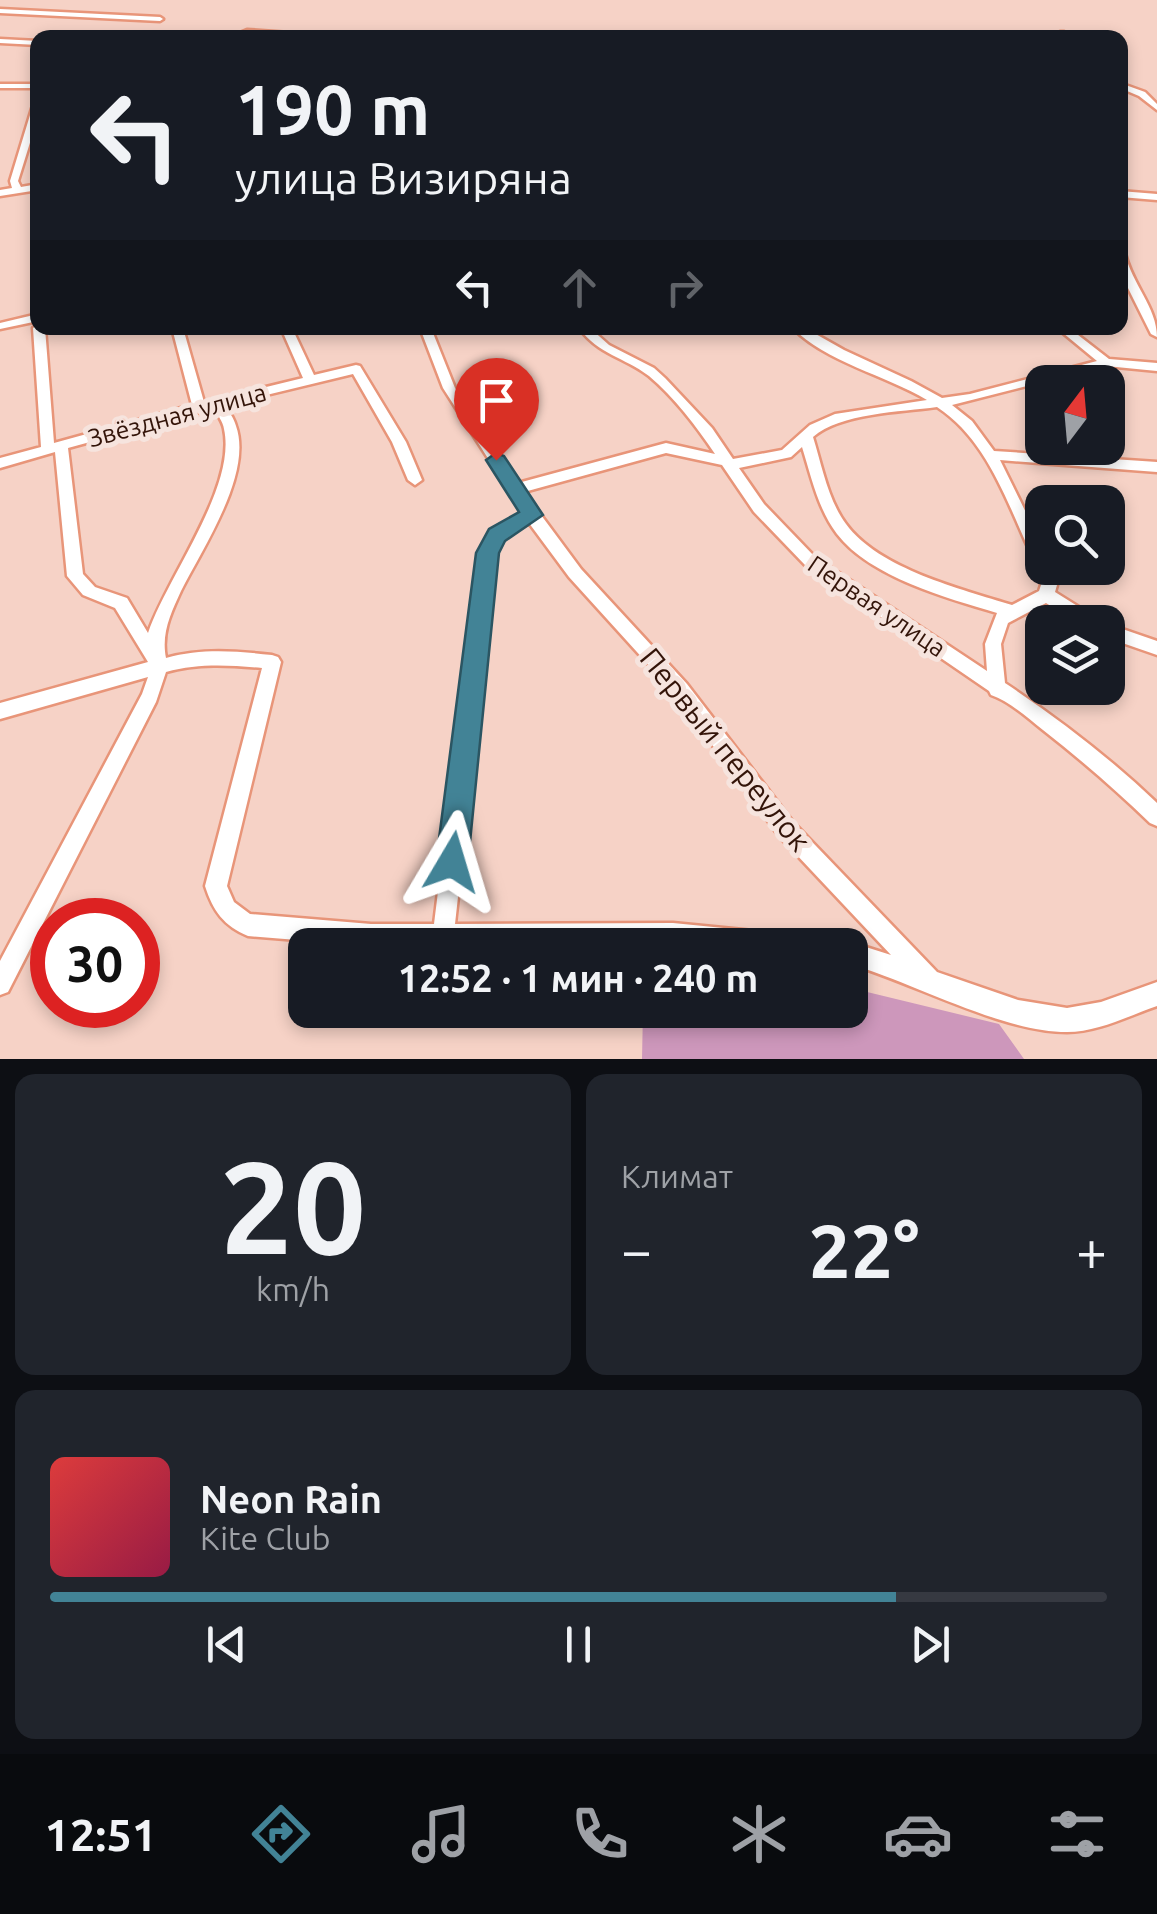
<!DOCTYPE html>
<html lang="ru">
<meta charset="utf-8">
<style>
body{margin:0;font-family:Ubuntu,sans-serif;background:#20242c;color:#f1f3f6;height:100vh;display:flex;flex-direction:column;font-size:38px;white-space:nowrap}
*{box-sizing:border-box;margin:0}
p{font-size:32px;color:#9ea1a6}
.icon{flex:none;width:55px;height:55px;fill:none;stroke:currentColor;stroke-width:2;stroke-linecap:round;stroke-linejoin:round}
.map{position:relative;height:1059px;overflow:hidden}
.panel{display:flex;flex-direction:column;gap:15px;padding:15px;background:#0d0f14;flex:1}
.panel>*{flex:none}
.top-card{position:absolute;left:30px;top:30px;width:1098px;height:305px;border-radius:20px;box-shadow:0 5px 15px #0003;background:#171b24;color:#f1f3f6;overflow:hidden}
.needle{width:65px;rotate:16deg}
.buttons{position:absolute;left:1025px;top:365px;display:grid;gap:20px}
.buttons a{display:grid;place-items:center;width:100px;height:100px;border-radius:20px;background:#171b24;box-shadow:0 5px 15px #0003;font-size:50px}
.speed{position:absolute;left:30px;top:898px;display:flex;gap:20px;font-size:50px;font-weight:700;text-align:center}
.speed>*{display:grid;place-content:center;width:130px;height:130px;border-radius:50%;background:#171b24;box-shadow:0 5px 15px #0003;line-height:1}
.speed .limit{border:15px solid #d22;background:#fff;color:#111}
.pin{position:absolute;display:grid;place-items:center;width:85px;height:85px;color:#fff;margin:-102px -42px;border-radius:50% 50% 50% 0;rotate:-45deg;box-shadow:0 0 10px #0007}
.pin .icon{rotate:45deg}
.me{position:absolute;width:110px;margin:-55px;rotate:7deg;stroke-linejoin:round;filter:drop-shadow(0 0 8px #0008)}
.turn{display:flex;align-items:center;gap:35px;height:210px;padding:0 40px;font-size:45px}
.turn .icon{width:130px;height:130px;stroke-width:2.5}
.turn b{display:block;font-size:70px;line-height:85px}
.lanes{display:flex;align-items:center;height:95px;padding:0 40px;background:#0003;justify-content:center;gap:50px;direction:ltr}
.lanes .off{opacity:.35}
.big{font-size:75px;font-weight:700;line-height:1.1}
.panel .tile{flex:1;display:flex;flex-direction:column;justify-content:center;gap:15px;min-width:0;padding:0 35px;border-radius:20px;background:#20242c}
.panel .dial{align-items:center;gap:0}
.dial b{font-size:130px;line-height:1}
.song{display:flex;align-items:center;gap:30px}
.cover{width:120px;height:120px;border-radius:15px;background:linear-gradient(135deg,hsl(0 70% 55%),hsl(340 70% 35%))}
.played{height:10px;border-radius:5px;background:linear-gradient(90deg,#428396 80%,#363941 80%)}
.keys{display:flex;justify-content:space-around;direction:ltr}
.heat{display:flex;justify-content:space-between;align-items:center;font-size:55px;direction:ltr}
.panel .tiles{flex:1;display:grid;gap:15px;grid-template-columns:1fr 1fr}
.tile:last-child{grid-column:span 2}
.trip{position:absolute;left:288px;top:928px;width:580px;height:100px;border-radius:20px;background:#171b24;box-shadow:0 5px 15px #0003;font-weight:700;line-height:100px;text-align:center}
.tab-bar{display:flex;height:160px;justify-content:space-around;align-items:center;background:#090b0e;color:#9ea1a6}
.tab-bar .icon{width:70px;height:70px}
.tab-bar .selected{color:#428396}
.tab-bar b{font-size:45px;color:#f1f3f6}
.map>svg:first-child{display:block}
</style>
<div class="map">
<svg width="1157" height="1059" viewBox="0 0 1157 1059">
<rect width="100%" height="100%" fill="#f6d2c6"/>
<polygon fill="#cd97bb" points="863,991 999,1024 1024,1059 642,1059 643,1010 850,1010 850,992"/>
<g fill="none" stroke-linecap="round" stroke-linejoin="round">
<g stroke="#e89579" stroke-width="5">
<g id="minor">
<polygon points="0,9 160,17 163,19 160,21 0,13"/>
<polygon points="247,30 334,36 337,38 248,34 228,38"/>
<polygon points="1060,32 1064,32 1069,38 1062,38"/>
<polygon points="901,35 904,38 896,38"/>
<polygon points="0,39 38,41 38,45 0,43"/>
<polygon points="1120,83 1145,92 1157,104 1157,110 1139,96 1120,88"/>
<rect x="0" y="84" width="38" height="4"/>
<polygon points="38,100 38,117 18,181 21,187 38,184 38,190 0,196 0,190 12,188 10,181 34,102"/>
<polygon points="1120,191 1157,194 1157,200 1120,197"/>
<path d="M1120,250l5,3c6,30 32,54 32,84l-6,-3 -31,-62z"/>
<polygon points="38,314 38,321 0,329 0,323"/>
<path d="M38,325v3h7l9,115 138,-38 -20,-77h11l21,74 99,-24 -22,-50h11l22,47 42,-10 4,1 46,76 16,38 -7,5 -7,-5 -16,-38 -39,-68 -128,31c4,6 9,14 11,21 17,48 -34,123 -55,165 -10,22 -20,42 -15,67 35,-10 70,-7 106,-3l6,2 3,5 -54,224 7,16 16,12 121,10h63l46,-371 12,-22 31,-18 -80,-125 -23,-60h11l24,60 63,95 148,-40 49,11c-18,-27 -41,-57 -66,-78 -25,-19 -50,-21 -70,-48h11l19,17 45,23 11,10 47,50 21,31 49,-9 28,-25 25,-11 92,-14c-40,-24 -103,-39 -134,-72h12l39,22 67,31 31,17 28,-4 127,-33 -40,-33h12l40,31 48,4v8l-51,-5 -154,39 20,16 22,30 163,11v10l-157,-12 42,85v23h11l4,17 -2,7 40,25 2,5h-21l-30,-19 -38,20 -7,21 4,39c54,36 105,75 152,120v23l-7,-3c-34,-33 -70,-64 -107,-93 -15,-12 -34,-29 -52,-35l-2,-4 -184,-126 -51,-53 -32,-47 -56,-12 -142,39 57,77 106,115 106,138 144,150 81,28 49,8 34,-6 56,-20v24c-29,10 -59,26 -90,26 -65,0 -153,-49 -217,-68v-19h-8l8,-3 41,13 -112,-119 -104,-142 -106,-117 -40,-54 -26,16 -7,14 -41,371 218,-1 112,11 8,3 3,8h-437l-111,-9c-24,-10 -35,-25 -43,-50l57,-218c-33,-3 -64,-5 -96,4l-10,30 -148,290 -8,3v-34l142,-267 6,-17 -148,42v-16l148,-41 -33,-54 -32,-13 -16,-19 -12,-124 -55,16v-10l41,-11 -8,-119zM937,407c52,34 71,99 97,153l5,5 -2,3 4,17 -2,6 -27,14c-51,-16 -133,-36 -166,-81 -18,-24 -24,-58 -33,-87 27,-24 88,-25 124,-30zM214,408c3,6 9,14 10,21 13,58 -57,148 -76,204l-21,-35 -32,-11 -12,-13 -15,-126zM802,447c9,29 16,62 35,87 33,43 110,64 160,79l-12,31 2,27 -172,-114 -51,-53 -25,-36 52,-11z"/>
<polygon points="1108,624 1157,641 1157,655 1108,638"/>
</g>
</g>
<use href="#minor" fill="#fff" fill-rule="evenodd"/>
</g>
<polygon fill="#428396" stroke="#2b5562" stroke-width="2.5" points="496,453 504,456 543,515 505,541 499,553 468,862 463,873 452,877 441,873 436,862 476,553 489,529 519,512 486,460"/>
<g text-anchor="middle" stroke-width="10" stroke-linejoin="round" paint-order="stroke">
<g font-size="25" fill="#331409" stroke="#f6e4de">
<text transform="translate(177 415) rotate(-15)" y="9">Звёздная улица</text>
<text transform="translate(877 606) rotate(34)" y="9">Первая улица</text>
</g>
<g font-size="30" fill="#331409" stroke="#f6e4de">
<text transform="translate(725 750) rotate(51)" y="10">Первый переулок</text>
</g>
</g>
</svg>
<div class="buttons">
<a><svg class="needle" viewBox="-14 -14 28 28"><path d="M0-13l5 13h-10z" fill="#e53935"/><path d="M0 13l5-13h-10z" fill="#9ea1a6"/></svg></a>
<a><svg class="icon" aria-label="search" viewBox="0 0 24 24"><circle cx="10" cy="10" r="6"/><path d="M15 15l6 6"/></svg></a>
<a><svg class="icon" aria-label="layers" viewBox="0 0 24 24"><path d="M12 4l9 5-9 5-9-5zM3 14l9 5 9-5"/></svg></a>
</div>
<div class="speed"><div class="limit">30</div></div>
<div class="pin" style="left:496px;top:460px;background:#d93025"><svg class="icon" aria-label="arrive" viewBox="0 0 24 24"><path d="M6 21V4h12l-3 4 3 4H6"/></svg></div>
<svg class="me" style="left:452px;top:862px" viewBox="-20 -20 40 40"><path d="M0-17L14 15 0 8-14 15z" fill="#428396" stroke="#fff" stroke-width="4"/></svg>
<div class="trip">12:52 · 1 мин · 240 m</div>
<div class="top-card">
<div class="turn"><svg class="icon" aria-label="left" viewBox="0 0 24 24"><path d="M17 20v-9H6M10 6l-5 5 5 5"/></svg><div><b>190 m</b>улица Визиряна</div></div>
<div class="lanes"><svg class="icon" aria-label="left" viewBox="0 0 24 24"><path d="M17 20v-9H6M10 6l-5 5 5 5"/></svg><svg class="icon off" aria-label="ahead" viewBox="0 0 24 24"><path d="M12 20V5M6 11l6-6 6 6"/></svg><svg class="icon off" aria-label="right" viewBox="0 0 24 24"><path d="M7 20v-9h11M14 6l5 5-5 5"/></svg></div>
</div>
</div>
<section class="panel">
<div class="tiles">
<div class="tile dial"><b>20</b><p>km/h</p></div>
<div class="tile"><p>Климат</p>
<div class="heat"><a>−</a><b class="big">22°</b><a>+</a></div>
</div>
<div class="tile">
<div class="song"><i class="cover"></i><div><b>Neon Rain</b><p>Kite Club</p></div></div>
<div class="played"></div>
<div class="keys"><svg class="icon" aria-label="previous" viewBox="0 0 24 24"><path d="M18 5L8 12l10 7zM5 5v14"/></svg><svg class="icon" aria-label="pause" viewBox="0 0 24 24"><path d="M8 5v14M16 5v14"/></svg><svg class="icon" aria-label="next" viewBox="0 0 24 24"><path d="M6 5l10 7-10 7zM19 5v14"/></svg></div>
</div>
</div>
</section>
<nav class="tab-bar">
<b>12:51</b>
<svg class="icon selected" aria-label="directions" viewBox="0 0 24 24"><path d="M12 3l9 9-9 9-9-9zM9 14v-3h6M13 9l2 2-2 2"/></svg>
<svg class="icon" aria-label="music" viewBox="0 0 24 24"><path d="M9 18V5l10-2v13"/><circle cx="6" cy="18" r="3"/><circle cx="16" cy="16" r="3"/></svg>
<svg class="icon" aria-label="phone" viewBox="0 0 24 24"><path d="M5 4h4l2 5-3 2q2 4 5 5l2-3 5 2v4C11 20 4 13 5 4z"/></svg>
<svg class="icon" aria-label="climate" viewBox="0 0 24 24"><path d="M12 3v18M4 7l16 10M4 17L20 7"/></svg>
<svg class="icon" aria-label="car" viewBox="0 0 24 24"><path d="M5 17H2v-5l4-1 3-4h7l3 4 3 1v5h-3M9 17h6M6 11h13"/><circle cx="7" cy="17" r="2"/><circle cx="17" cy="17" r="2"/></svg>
<svg class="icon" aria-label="filters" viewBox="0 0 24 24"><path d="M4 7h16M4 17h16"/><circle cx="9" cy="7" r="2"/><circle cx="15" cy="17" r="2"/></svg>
</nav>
